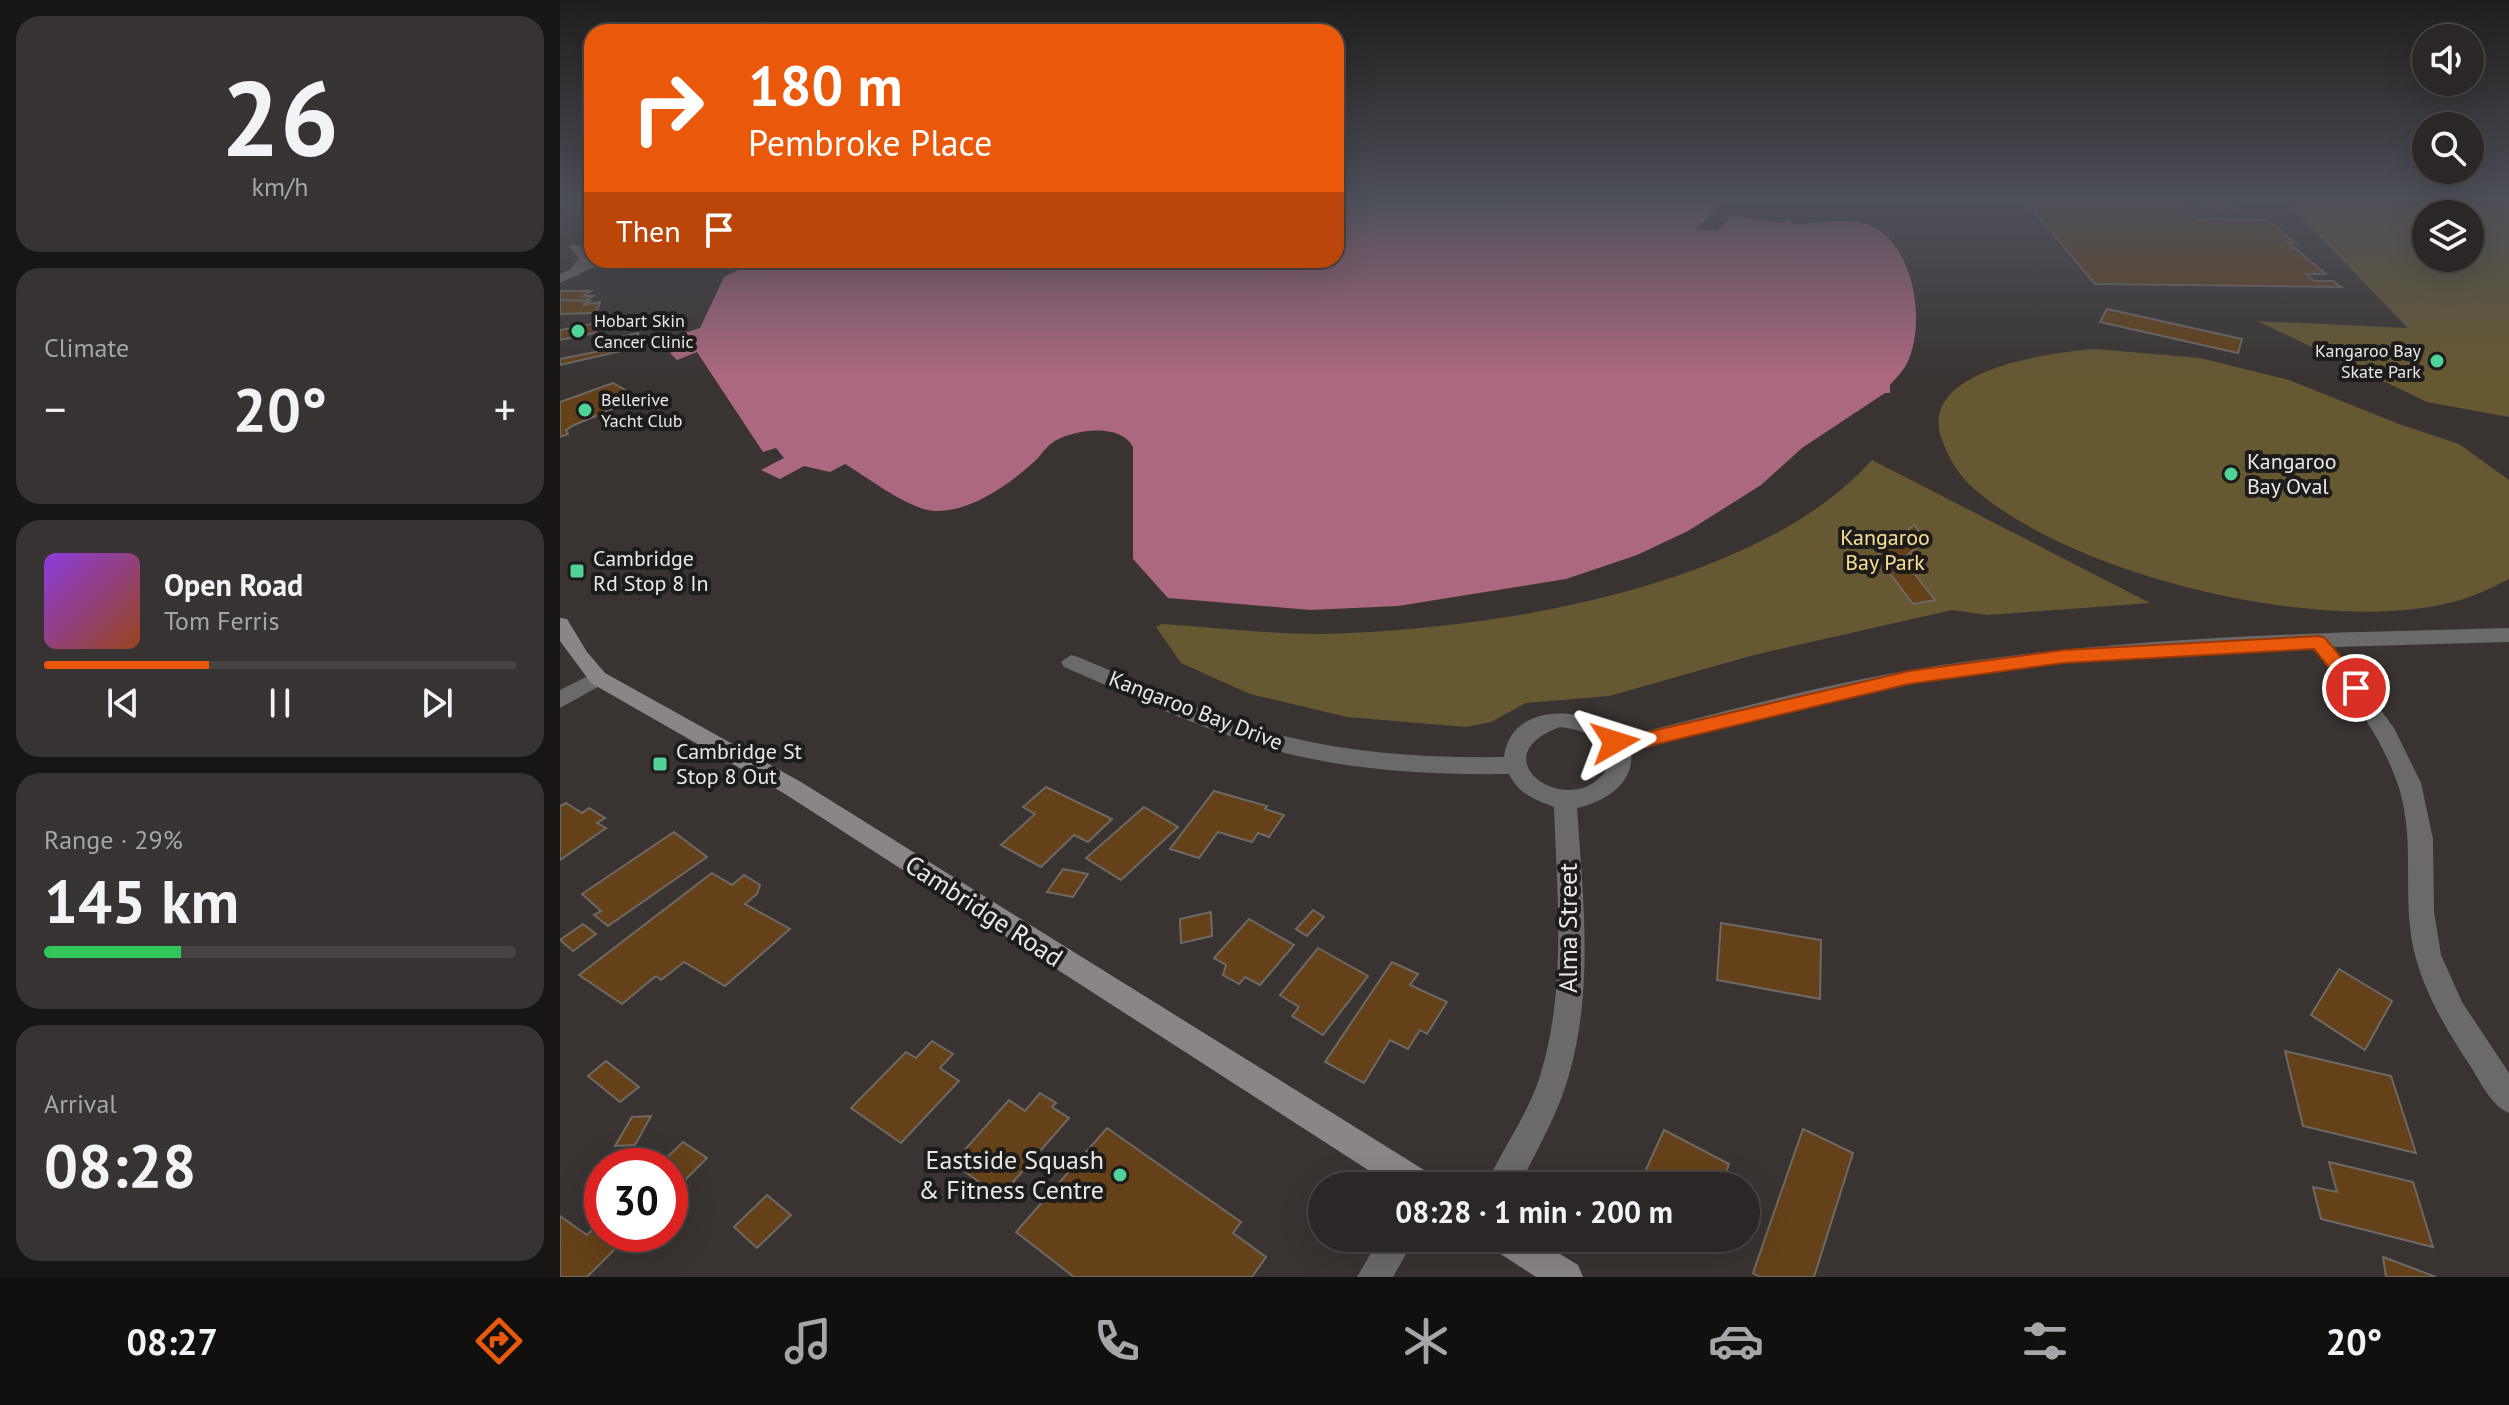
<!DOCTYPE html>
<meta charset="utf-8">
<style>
body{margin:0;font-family:"PT Sans",sans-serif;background:#373332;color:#f1f3f6;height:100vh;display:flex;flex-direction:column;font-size:30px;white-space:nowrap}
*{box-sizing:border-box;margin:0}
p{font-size:26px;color:#a6a5a7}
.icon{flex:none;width:44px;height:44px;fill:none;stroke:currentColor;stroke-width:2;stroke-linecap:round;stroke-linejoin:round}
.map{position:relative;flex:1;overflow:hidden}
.sheet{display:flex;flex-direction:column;gap:16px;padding:16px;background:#181515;width:560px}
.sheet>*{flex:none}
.top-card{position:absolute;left:24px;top:24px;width:760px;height:244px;border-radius:24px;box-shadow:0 8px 32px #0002,0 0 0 2px #474443;background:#ea580c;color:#fff;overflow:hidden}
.fabs{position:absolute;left:1852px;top:24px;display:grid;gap:16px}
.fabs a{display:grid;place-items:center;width:72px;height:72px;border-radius:50%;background:#2b2726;box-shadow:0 8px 32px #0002,0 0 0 2px #474443;font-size:40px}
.speed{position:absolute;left:24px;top:1148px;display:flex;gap:16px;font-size:40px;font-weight:700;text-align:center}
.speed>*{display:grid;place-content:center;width:104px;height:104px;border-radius:50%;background:#2b2726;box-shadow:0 8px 32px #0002,0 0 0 2px #474443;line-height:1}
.speed .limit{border:12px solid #d22;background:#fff;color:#111}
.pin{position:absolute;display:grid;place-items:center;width:68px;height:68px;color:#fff;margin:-34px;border:4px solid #fff;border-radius:50%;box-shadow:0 2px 8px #0007}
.me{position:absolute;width:88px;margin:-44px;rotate:84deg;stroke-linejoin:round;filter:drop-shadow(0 0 6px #0008)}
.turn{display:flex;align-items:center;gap:28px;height:168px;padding:0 32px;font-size:36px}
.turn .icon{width:104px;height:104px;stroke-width:2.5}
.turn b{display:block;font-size:56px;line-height:68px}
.then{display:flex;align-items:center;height:76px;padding:0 32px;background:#0003;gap:16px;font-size:30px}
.big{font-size:60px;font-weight:700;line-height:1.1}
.sheet .widget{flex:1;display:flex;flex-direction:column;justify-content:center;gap:12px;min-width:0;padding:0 28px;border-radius:24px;background:#373332}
.sheet .dial{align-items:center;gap:0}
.dial b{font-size:104px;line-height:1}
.song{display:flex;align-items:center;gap:24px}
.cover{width:96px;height:96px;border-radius:12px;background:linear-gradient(135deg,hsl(270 70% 55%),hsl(20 70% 35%))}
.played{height:8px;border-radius:4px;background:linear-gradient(90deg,#ea580c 35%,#474443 35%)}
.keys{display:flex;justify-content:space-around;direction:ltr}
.heat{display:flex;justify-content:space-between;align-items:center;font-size:44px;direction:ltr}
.charge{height:12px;border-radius:6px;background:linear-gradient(90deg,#34c759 29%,#474443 0)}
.trip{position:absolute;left:748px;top:1172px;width:452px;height:80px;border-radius:40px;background:#2b2726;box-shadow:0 8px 32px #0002,0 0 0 2px #474443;font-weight:700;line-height:80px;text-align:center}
.menu{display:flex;height:128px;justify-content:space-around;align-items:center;background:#11100f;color:#a6a5a7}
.menu .icon{width:56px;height:56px}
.menu .on{color:#ea580c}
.menu b{font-size:36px;color:#f1f3f6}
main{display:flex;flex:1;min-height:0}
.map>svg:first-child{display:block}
</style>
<main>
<section class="sheet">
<div class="widget dial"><b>26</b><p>km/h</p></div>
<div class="widget"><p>Climate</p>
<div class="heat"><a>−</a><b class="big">20°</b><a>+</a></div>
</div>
<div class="widget">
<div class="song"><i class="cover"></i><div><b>Open Road</b><p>Tom Ferris</p></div></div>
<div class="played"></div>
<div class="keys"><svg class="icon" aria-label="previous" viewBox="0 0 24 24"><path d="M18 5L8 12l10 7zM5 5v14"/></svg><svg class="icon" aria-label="pause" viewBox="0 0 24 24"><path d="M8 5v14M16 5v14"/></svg><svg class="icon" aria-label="next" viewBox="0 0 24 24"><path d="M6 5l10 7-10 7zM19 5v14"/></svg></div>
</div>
<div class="widget"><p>Range · 29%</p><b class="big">145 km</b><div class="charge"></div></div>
<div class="widget"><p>Arrival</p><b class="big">08:28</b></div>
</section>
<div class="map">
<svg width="1949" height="1277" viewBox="0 0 1949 1277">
<rect width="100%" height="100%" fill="#393432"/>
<g fill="#665830" fill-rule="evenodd">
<path d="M1723,199h226v218l-82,-15 -170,-81 151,7zM1866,214h44v44h-44z"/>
<path d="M1536,349l104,9 89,22 110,44 60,20 50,36v99c-18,9 -36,18 -56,23 -129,34 -383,-26 -482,-116 -14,-13 -22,-28 -29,-46 -27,-71 110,-88 154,-91z"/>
<path d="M1312,460l278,143 -162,12 -36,-5 -198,45 -145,41 -83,7 -35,19 -25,5 -119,-10 -97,-23 -69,-31 -25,-36 6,-3c52,3 104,10 157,10 167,-3 437,-44 553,-174z"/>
</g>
<path fill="#ac6880" d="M776,199h370l13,6 -23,24 21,2 15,-15 49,7 9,-3 4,4c26,0 61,-10 85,6 36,25 46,93 29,131 -3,8 -12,17 -18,24v8h-5l-83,55 -41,37 -73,46 -51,24 -71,24 -168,27 -88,4 -142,-12 -35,-39v-112c-12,-24 -57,-18 -78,-6 -7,4 -12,11 -17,17 -25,24 -65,53 -101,53 -25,1 -70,-34 -92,-47l-15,8 -26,-6 -24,13 -19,-9 23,-12 -8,-10 -13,4 -66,-100 -20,8 -7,-7 22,-8 -7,-12 15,-5 24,-51 34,-17h578z"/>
<g fill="#644118" stroke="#6d6964" stroke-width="2">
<polygon points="1464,199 1617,201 1638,219 1707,220 1735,243 1727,242 1766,274 1746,274 1754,281 1773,281 1781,287 1535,284"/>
<polygon points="1627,199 1672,202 1675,209 1628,204"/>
<polygon points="0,291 31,291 23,296 33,296 25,301 0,300"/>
<polygon points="0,300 30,301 23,305 40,302 36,313 0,314"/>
<polygon points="1547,309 1682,339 1678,353 1540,322"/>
<polygon points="37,323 36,333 0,340 0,330"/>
<polygon points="78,333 78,341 37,349 38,342"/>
<polygon points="75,344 75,347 65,350 0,365 0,359"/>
<polygon points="53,383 79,398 14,425 6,430 8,434 0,437 0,402"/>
<polygon points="1354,525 1366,539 1343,559 1375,600 1353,604 1317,556"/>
<polygon points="486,787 552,819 528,842 514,835 481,867 441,845 475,814 463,807"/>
<polygon points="654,791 707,806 705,809 724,815 709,837 698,833 692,842 658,832 639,858 610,849"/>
<polygon points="6,803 22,813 29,808 45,818 37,823 46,828 0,860 0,806"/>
<polygon points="584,807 618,827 561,880 526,858"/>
<polygon points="114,832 147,857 48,926 34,915 41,911 22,894"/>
<polygon points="503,869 528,874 513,897 487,892"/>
<polygon points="152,873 172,885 184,875 200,885 197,894 185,904 230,929 165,986 124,962 101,980 96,976 62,1004 19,975"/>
<polygon points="753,910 764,917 747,936 736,929"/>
<polygon points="651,912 652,936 621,943 620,919"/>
<polygon points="689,919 734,945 700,985 685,977 679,984 663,975 666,965 654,958"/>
<polygon points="1161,923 1261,940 1260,999 1157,980"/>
<polygon points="23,924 36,934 13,951 0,940"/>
<polygon points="758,948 808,976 763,1035 732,1016 739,1007 720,995"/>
<polygon points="832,962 858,974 850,985 887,1002 867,1034 860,1030 848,1049 830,1040 804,1083 765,1062"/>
<polygon points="1779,969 1832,1001 1805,1050 1751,1015"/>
<polygon points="372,1041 393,1054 380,1068 399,1081 341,1143 291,1108 346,1052 356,1058"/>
<polygon points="1725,1051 1831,1076 1856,1153 1743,1126"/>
<polygon points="46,1061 79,1087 60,1102 28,1076"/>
<polygon points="480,1093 496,1103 492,1107 509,1118 440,1197 393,1163 449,1100 465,1111"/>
<polygon points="91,1116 75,1145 55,1146 72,1117"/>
<polygon points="547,1128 681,1222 673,1233 706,1257 692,1277 514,1277 456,1232"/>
<polygon points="1243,1129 1293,1153 1254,1277 1200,1277 1193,1273"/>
<polygon points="1104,1130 1169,1164 1161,1186 1105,1186 1084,1174"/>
<polygon points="123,1142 147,1158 110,1195 110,1166 98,1166"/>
<polygon points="1769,1162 1853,1182 1873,1247 1761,1219 1753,1187 1777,1192"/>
<polygon points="207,1195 231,1215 197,1248 174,1227"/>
<polygon points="0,1216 27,1235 42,1220 42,1234 70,1234 27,1277 0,1277"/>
<polygon points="1823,1257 1876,1277 1826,1277"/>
</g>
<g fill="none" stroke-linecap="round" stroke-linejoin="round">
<g fill="#6c6969" fill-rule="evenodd">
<polygon points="11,244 26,248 31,258 18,275 14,276 8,272 19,258 9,247"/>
<path d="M1949,628v14l-175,5 60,81 27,55 12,56 1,73 7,43 21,47 47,71v40c-18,-8 -28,-30 -38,-46 -28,-42 -56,-89 -61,-140 -5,-49 4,-97 -13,-145 -18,-51 -52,-93 -85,-135 -135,5 -271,14 -404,38 -94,17 -185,43 -277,67 4,31 -26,50 -54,56 6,89 17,180 -8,267 -11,39 -32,75 -50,111h-33c16,-38 42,-71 54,-110 27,-87 17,-180 14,-269 -20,-7 -36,-14 -45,-33 -75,1 -151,-3 -224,-21 -77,-20 -149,-55 -221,-86l-3,-5 10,-7 7,2c68,28 135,62 206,79 72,18 146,22 220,21 7,-57 86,-52 118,-20 96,-23 192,-51 289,-67 198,-33 398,-37 598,-42zM1000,727c20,2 38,9 49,26 1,13 -2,19 -12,27 -39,33 -115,-24 -37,-53z"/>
<polygon points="38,671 45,673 48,678 45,683 0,708 0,690"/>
<polygon points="820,1238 855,1238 833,1277 797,1277"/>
</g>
<polygon fill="#6c6969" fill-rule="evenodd" points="33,260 49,260 0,283 0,274"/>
<g fill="#8b8686" fill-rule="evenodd">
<polygon points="0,618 7,619 27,652 45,673 241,782 872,1175 877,1186 833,1186 225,794 31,683 0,641"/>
<polygon points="928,1238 974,1238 1018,1265 1023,1277 976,1277 933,1249"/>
</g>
</g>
<linearGradient id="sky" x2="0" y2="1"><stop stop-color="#1f1d1c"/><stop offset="0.53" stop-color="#4e505a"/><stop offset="1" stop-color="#4e505a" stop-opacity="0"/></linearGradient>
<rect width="1949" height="378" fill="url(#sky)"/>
<polygon fill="#ea580c" stroke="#983908" stroke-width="2" points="1759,636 1765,638 1803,683 1806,688 1803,692 1789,692 1754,649 1504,663 1349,684 1056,754 1049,752 1045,742 1047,737 1055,735 1062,738 1349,671 1504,650"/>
<g fill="#4fd399" stroke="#1e1c1b" stroke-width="3">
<circle cx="18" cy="331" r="8"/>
<circle cx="1877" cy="361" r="8"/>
<circle cx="25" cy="410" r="8"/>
<circle cx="1671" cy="474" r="8"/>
<rect x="9" y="563" width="16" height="16" rx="4"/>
<rect x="92" y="756" width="16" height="16" rx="4"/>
<circle cx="560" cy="1175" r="8"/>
</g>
<g text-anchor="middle" stroke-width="8" stroke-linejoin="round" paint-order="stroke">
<g font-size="18" fill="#eae7e6" stroke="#1e1c1b" text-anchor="start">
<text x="34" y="327">Hobart Skin<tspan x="34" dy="21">Cancer Clinic</tspan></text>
<text x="1861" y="357" text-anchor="end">Kangaroo Bay<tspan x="1861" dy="21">Skate Park</tspan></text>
<text x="41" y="406">Bellerive<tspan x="41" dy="21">Yacht Club</tspan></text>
</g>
<g font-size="22" fill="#eae7e6" stroke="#1e1c1b" text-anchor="start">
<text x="1687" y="469">Kangaroo<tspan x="1687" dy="25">Bay Oval</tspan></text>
<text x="33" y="566">Cambridge<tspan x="33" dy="25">Rd Stop 8 In</tspan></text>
<text x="116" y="759">Cambridge St<tspan x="116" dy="25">Stop 8 Out</tspan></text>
</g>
<g font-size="22" fill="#fae096" stroke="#1e1c1b">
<text x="1325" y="545">Kangaroo<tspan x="1325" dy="25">Bay Park</tspan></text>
</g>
<g font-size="22" fill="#eae7e6" stroke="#1e1c1b">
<text transform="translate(636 710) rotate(21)" y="8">Kangaroo Bay Drive</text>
</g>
<g font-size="26" fill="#eae7e6" stroke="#1e1c1b">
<text transform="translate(424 911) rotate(33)" y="9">Cambridge Road</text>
<text transform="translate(1008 928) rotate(-90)" y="9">Alma Street</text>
</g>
<g font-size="26" fill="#eae7e6" stroke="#1e1c1b" text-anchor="end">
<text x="544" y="1169">Eastside Squash<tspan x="544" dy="30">&amp; Fitness Centre</tspan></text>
</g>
</g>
</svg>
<div class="fabs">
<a><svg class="icon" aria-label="sound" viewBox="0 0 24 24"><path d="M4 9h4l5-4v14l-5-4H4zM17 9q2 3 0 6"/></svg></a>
<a><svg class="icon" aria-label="search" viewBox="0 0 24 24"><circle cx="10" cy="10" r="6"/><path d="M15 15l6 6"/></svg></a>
<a><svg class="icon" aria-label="layers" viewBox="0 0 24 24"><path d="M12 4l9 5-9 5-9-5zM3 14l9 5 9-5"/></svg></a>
</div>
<div class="speed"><div class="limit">30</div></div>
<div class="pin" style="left:1796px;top:688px;background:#d93025"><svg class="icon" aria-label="arrive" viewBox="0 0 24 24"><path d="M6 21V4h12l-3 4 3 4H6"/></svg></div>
<svg class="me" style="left:1055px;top:742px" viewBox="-20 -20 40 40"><path d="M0-17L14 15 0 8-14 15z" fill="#ea580c" stroke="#fff" stroke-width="4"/></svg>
<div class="trip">08:28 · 1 min · 200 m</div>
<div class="top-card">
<div class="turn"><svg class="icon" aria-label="right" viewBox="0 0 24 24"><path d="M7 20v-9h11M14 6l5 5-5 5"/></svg><div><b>180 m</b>Pembroke Place</div></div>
<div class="then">Then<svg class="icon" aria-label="arrive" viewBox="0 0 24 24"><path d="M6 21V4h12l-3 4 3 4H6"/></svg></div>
</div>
</div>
</main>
<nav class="menu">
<b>08:27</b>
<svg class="icon on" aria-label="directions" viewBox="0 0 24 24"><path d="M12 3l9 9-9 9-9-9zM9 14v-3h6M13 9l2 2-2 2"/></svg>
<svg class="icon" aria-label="music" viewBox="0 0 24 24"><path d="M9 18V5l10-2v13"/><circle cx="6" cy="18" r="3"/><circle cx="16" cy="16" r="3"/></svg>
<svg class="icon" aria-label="phone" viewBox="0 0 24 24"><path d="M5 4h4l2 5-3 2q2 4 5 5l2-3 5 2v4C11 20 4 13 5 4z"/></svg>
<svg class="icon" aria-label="climate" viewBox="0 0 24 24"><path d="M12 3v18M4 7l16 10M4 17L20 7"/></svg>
<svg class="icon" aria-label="car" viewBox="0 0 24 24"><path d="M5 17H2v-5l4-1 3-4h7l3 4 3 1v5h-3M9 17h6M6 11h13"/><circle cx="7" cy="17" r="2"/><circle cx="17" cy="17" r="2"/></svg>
<svg class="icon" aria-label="filters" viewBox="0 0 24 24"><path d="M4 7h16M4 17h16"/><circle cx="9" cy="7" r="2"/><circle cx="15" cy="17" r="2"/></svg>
<b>20°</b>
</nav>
